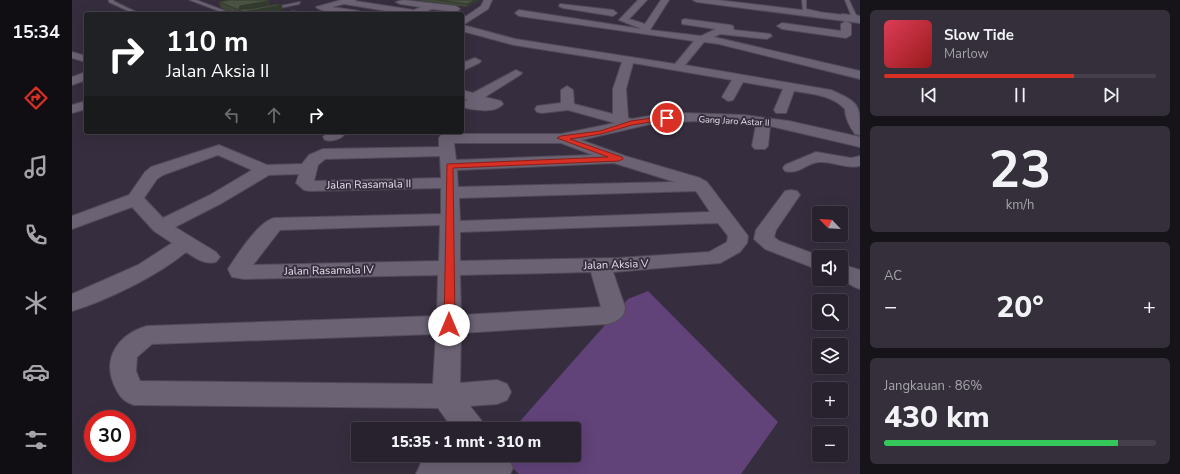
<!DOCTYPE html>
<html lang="id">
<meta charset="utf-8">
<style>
body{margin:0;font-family:"Nunito Sans",sans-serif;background:#342f3a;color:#f1f3f6;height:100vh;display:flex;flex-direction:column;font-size:15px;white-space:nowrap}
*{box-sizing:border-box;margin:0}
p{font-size:13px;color:#a5a4aa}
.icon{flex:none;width:22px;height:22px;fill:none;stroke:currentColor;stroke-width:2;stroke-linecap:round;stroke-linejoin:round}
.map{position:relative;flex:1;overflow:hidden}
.panel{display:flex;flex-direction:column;gap:10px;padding:10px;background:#161319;width:320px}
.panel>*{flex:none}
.hud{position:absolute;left:12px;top:12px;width:380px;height:122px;border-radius:4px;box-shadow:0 4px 16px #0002,0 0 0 1px #443f4a;background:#202124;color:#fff;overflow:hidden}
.needle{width:26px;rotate:295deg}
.buttons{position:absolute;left:740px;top:206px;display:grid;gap:8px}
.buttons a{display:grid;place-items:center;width:36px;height:36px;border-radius:4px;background:#28222e;box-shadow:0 4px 16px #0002,0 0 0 1px #443f4a;font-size:20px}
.speed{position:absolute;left:12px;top:410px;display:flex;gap:8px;font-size:20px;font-weight:700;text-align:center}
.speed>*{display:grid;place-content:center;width:52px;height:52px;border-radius:50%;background:#28222e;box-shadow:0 4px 16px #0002,0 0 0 1px #443f4a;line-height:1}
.speed .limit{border:6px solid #d22;background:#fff;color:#111}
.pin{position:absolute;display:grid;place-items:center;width:34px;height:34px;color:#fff;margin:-17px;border:2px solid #fff;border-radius:50%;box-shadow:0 1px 4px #0007}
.me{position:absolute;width:44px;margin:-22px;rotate:0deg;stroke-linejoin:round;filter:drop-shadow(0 0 3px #0008)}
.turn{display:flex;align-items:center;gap:14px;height:84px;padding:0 16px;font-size:18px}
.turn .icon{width:52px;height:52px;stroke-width:2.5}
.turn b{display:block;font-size:28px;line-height:34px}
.lanes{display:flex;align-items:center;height:38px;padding:0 16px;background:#0003;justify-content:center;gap:20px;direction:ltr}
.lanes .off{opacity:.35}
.big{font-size:30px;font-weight:800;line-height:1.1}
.panel .widget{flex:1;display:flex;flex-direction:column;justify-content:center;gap:6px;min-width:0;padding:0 14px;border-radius:6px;background:#342f3a}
.panel .dial{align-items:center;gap:0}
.dial b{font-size:52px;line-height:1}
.song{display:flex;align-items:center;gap:12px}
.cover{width:48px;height:48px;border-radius:6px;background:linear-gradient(135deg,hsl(350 70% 55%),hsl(0 70% 35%))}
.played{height:4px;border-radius:2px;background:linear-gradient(90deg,#d93025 70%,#443f4a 70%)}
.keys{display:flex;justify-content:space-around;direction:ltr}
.heat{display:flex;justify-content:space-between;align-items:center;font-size:22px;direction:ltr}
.charge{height:6px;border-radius:3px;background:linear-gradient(90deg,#34c759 86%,#443f4a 0)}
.trip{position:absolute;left:279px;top:422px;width:230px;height:40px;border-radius:4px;background:#28222e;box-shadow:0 4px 16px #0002,0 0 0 1px #443f4a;font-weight:800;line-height:40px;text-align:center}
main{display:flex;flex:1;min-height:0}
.dock{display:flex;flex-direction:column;width:72px;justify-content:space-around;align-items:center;background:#100e12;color:#a5a4aa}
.dock .icon{width:28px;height:28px}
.dock .active{color:#d93025}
.dock b{font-size:18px;color:#f1f3f6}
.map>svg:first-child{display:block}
</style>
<main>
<nav class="dock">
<b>15:34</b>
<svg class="icon active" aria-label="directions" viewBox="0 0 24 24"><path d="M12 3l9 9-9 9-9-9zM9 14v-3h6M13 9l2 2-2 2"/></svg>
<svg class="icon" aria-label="music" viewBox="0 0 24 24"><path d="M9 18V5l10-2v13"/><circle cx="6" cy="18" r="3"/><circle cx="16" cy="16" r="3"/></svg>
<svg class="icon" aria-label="phone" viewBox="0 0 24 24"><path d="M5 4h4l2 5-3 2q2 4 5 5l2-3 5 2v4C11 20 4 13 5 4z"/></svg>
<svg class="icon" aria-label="climate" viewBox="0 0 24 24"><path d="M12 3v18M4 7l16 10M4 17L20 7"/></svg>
<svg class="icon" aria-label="car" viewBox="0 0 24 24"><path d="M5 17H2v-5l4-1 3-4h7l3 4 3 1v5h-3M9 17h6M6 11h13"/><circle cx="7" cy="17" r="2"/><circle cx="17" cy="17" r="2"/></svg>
<svg class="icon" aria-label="filters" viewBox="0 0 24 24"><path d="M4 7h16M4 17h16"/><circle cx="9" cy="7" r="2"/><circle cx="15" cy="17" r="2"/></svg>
</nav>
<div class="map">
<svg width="788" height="474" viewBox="0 0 788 474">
<rect width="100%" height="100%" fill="#362e3e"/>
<polygon fill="#614279" points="576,291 706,422 669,474 447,474 427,455 502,455 502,429 441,429 556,299"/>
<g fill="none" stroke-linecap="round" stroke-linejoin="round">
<g stroke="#524b57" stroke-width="2">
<g id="lane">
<polygon points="37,0 42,0 41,1 68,14 63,14 37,2"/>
<polygon points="118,0 124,0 161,14 155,14"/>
<polygon points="730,0 734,0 734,9 748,12 748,14 731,11"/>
<polygon points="773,0 777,0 784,15 788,16 788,18 768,16 770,14 779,15"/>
<polygon points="228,2 227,4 178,14 170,14"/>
<polygon points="220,11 235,14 222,13"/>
</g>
</g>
<g stroke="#524b57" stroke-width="2">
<g id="street">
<path d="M269,0h15l-1,1 59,9 7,-3 -21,-3 -4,-2 7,-2 53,6 4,3 -4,3 -24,-3 -12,5h-15l-61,-10 -12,3 27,4 4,3c-11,0 -39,0 -47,-7z"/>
<path d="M412,0h8l-4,9 -25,16 52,14 160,25 19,-23 -175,-25 -4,-3 4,-3 123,19 -23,-9 19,-20h9l-18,19 16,5 16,-24h8l-19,30 51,6 15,-7 -34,-5v-4l3,-1 45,6 3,1 1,4 36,4 2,2 -5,3 -47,-5 -6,3 146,34v8l-141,-35 -15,-2 -19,23 146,25c29,13 29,14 29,45l-5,-1c-5,-7 -10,-16 -10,-25 -13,-14 -33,-15 -51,-18l-8,22h-10l-2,-3 9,-21 -40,-7 -10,18 -5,1 -6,-4 10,-17 -99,-17 -7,26 2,29 4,1 23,-4 28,-2 61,2 45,6 71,16v10l-90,-21 -2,20 -3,3h-10l-3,-3 4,-21 -58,-4 -43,2 -74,17 44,16 75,22 7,4 41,54 -1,7 -7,9 -20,11 -107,9 12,35c0,11 -8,14 -17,17l-147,9 -1,50 37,-3 10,4 4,8 -4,8 -10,4 -27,2 11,14 4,9h-32l-15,-21 -304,-3c-11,-4 -14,-8 -19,-18 -14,-29 4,-53 32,-61l290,-10 1,-41 -194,4 -12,-2 -4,-8c9,-14 30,-47 46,-51l167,-4v-26l-131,3 -6,-1 -8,-7 3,-9 -30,1 -47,28 -47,24 41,25 4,5 -4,5c-12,3 -20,-4 -30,-10 -27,23 -80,49 -114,59v-17l66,-29 34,-22 -18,-12 -22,-24 -60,22v-13l57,-21 16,-23 6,-5 68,-22 48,20 35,-1 7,-9 14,-6 116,-2v-9l2,-3 5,-1h115l54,-11 -47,-13 -26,3 -5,-1 -2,-3 2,-3 24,-3v-13l6,-4 6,4 1,14 39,10v-25l9,-27 -108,-17 -52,-14v-12l19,-13zM382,143h107l32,12 -137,5zM146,155l34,15 -42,25 -47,23 -19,-20 13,-19 6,-4zM368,156l1,22 -127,3 4,-16 7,-6zM542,163l61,19 -217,5 -1,-17zM624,191l14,21 -250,9 -1,-23zM646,223l10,13 -1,6 -18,10 -91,6 -158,3v-29zM368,225l-1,36 -186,4 27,-35zM519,272l10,35 -140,8 -1,-40zM364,334l-3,50 -293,-3 -4,-10 1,-14 15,-13z"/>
<polygon points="621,0 645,0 788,17 788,23 625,2"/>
<polygon points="488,4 541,10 545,13 541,16 491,8 487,6"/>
<polygon points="774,21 779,24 779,35 774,38 710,29 705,26 710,23 769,31 769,24"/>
<polygon points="0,52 14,56 14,62 0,58"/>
<polygon points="403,58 409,61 407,63 390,71 390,63"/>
<path d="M444,70l6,3 -2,2 -35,22 16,4 2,3c-7,10 -31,6 -41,3v-6l7,-1 -7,-2v-8l11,3z"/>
<polygon points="14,72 14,80 0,85 0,77"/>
<polygon points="14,101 14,109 0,113 0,105"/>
<path d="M256,132h18c-4,7 -13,10 -21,8l-2,-3z"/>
<path d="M744,152l35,6 9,-2v10c-15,3 -27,-5 -41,-4 -13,1 -20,13 -34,9l-2,-3 2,-3z"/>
<polygon points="719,190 725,191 728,195 704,230 702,237 707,241 751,257 747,257 747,270 693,249 682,239 684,230 713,191"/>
<path d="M769,264l19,6v19c-8,-2 -12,-7 -19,-10z"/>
<polygon points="400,455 430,455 436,457 441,468 438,474 344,474 349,463 360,459"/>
</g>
</g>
<use href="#lane" fill="#6b6274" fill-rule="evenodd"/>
<use href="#street" fill="#6b6274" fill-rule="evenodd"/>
</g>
<g fill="#40483a">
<polygon points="344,0 408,0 395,7"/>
<polygon points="147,2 211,11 195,14 163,14 149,8"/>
</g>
<g fill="#343b2f">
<polygon points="403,0 408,0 395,7 395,4"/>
<polygon points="197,1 199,7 172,12 167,9 168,6"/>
<polygon points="210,5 211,11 195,14 172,14 172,12"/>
</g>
<g fill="#4b5443" stroke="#343b2f">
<polygon points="157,0 195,0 197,1 168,6 167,9 177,9 206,4 210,5 172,12 147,2"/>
<polygon points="365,0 403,0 395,4"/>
</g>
<polygon fill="#d93025" stroke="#8d1f18" points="595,116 598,118 598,119 560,125 529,134 498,139 550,157 551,159 547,161 381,168 383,325 377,329 373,328 372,325 375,164 536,157 485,138 489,136 528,131 559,121"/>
<g text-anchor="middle" stroke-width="4" stroke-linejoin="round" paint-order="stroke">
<g font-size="9" fill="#e5e0ea" stroke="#362e3e">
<text transform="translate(662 121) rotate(3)" y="3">Gang Jaro Astar II</text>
</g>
<g font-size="11" fill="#e5e0ea" stroke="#362e3e">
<text transform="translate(297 184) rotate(-1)" y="4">Jalan Rasamala II</text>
<text transform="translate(544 264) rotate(-2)" y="4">Jalan Aksia V</text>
<text transform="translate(257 270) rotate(-1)" y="4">Jalan Rasamala IV</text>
</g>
</g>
</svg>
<div class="buttons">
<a><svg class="needle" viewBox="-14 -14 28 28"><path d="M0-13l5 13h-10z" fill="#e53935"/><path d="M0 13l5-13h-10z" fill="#a5a4aa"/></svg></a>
<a><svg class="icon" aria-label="sound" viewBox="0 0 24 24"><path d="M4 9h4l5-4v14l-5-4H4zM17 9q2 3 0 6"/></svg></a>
<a><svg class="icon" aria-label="search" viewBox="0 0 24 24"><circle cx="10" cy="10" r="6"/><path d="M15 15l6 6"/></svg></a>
<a><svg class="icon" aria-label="layers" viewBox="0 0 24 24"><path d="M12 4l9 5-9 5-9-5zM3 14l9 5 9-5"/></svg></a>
<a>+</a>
<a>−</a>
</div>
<div class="speed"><div class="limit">30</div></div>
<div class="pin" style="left:595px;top:118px;background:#d93025"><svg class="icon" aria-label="arrive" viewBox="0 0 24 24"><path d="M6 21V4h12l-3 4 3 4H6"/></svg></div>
<svg class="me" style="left:377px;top:325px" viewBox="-20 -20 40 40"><circle r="19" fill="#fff"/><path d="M0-13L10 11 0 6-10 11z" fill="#d93025"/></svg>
<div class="trip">15:35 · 1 mnt · 310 m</div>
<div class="hud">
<div class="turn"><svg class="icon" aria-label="right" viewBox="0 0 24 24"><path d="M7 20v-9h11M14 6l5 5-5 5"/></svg><div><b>110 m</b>Jalan Aksia II</div></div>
<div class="lanes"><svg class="icon off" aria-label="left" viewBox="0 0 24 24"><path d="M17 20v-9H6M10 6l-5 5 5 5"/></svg><svg class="icon off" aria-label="ahead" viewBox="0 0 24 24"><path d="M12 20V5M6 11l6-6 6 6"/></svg><svg class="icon" aria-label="right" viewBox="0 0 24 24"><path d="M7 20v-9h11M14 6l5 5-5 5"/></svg></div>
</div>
</div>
<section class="panel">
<div class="widget">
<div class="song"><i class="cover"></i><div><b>Slow Tide</b><p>Marlow</p></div></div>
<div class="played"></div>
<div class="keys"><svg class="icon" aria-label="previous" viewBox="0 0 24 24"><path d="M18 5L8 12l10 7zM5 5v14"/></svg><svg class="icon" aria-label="pause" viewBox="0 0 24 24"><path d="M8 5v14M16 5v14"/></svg><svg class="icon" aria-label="next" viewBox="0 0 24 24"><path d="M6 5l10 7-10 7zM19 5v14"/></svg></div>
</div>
<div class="widget dial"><b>23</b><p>km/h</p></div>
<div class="widget"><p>AC</p>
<div class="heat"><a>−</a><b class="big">20°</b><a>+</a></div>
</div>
<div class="widget"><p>Jangkauan · 86%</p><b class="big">430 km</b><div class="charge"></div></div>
</section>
</main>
